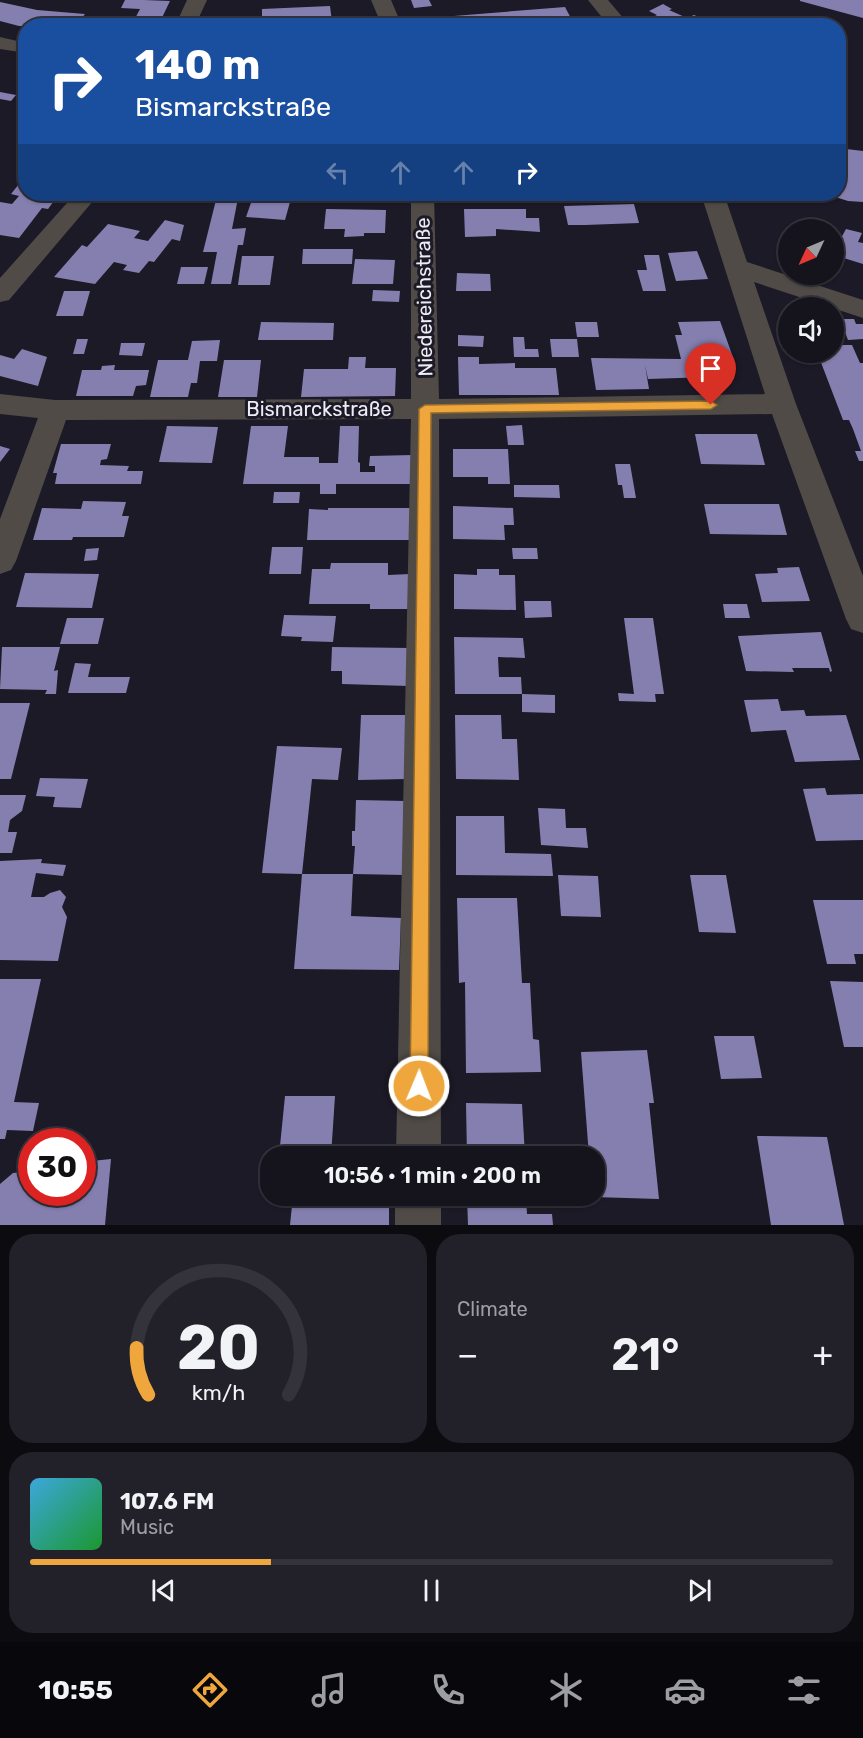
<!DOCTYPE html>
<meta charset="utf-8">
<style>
body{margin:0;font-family:Rubik,sans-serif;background:#22212a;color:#f1f3f6;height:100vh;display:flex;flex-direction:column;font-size:22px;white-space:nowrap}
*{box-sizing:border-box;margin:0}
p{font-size:20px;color:#9d9ea4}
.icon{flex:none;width:33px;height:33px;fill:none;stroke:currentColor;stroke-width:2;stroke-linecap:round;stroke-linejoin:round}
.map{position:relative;height:1225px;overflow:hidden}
.sheet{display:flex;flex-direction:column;gap:9px;padding:9px;background:#0c0b10;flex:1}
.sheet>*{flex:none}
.guide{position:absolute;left:18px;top:18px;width:828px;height:183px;border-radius:24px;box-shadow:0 2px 4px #0004,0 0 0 2px #34333b;background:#1a4fa0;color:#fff;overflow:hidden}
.needle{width:39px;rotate:226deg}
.buttons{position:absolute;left:778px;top:219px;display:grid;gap:12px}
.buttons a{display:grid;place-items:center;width:66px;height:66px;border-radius:50%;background:#15141d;box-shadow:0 2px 4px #0004,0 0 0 2px #34333b;font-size:30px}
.speed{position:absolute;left:18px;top:1128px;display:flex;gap:12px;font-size:30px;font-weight:700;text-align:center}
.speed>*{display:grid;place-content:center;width:78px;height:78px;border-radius:50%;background:#15141d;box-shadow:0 2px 4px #0004,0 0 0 2px #34333b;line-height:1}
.speed .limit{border:9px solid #d22;background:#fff;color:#111}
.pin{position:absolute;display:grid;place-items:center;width:51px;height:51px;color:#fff;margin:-62px -26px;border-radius:50% 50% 50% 0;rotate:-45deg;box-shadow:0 0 6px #0007}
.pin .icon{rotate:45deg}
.me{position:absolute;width:66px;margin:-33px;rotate:1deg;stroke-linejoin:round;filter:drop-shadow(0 0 4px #0008)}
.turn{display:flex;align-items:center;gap:21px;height:126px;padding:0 18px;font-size:27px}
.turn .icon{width:78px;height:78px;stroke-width:2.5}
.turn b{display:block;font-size:42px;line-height:51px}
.lanes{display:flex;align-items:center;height:57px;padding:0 18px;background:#0003;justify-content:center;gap:30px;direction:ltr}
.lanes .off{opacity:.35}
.big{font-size:45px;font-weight:600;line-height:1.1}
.sheet .widget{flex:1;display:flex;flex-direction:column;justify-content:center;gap:9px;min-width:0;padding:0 21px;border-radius:24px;background:#22212a}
.sheet .dial{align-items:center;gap:0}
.dial svg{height:156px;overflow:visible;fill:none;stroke:#34333b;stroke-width:7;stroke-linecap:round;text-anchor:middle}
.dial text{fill:#f1f3f6;stroke:none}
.song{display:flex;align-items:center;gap:18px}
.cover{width:72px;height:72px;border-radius:9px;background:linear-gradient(135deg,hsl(200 70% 55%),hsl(130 70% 35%))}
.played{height:6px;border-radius:3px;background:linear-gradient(90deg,#efa73d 30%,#34333b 30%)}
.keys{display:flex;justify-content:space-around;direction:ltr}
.heat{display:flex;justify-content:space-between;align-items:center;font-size:33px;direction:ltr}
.sheet .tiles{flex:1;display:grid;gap:9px;grid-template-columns:1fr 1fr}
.widget:last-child{grid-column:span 2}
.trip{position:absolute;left:260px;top:1146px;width:345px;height:60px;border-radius:24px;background:#15141d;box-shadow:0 2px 4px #0004,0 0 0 2px #34333b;font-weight:600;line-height:60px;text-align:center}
.menu{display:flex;height:96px;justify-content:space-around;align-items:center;background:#08080c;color:#9d9ea4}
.menu .icon{width:42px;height:42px}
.menu .selected{color:#efa73d}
.menu b{font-size:27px;color:#f1f3f6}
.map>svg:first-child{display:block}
</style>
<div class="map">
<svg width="863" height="1225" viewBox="0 0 863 1225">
<rect width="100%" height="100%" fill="#1c1a27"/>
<g fill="#857fb0">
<polygon points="125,0 144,0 170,1 158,26 131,26 140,9 121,8"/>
<polygon points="411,0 429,0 432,6 414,8"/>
<polygon points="800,0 863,0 863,18 800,1"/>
<polygon points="0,2 37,10 85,14 82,18 84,19 76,26 19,26 0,21"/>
<polygon points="663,4 672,9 669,10 687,18 694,15 705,20 698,24 703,26 667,26 651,18 657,15 649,11"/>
<polygon points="330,6 332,22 262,25 262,9"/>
<polygon points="565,7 574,24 432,26 429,18"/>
<polygon points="0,92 16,95 11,101 0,99"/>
<polygon points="838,148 863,151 863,202 848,201 826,194 838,194"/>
<polygon points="19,184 26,184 26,194 59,194 48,209 42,208 19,238 0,235 0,202 12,204 19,196 11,194"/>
<polygon points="217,196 238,198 232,229 246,228 243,245 238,245 231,284 211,284 217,252 203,252"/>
<polygon points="252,200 290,202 285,220 246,217"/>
<polygon points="634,204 639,223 585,225 568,225 564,206"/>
<polygon points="326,209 386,210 385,233 364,233 364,236 344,237 345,229 324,229"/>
<polygon points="464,209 526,209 526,218 539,218 540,232 496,229 496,236 465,237"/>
<polygon points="165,220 184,225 180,241 172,239 154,262 149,261 139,273 123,270 127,265 114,262 95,284 54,277 82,245 87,247 108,224 140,231 134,238 148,241"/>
<polygon points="846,229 862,233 858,242 863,243 863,264 834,255 834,251"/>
<polygon points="303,249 353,249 352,264 302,264"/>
<polygon points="697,251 708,279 676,281 668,253"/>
<polygon points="644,255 659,255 666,291 643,291 637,270 647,270"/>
<polygon points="242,256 274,256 270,285 238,285"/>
<polygon points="355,259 395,260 393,284 352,284"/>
<polygon points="181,267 208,267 204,284 177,284"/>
<polygon points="457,273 490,274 491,291 456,291"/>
<polygon points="373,290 400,291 399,302 372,301"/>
<polygon points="64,291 90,291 83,316 56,316"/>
<polygon points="840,319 854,319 856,324 863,324 863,339 848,340"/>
<polygon points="720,321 734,360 732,362 735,372 732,374 709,373 710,377 648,379 645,365 649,389 596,390 591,358 681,359 675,335 682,335 678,322"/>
<polygon points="261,322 334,323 333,340 258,340"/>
<polygon points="575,322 597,322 599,337 577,337"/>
<polygon points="458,335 484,336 483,347 458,346"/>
<polygon points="513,337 524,337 525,349 538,349 539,357 514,357"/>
<polygon points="77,339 88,339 84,354 73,354"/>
<polygon points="550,339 577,339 579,357 552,357"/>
<polygon points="220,340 217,361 200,361 197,383 191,383 188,397 150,397 158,360 188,360 192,341"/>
<polygon points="121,343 145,343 142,356 119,355"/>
<polygon points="834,345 852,345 860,363 863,363 863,461 859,461 855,451 861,451 853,429 849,420 843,420 817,352 834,352"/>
<polygon points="22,349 47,357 38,386 0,376 0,355 14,359"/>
<polygon points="349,357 366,357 365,368 396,368 395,396 301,397 304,369 348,369"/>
<polygon points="458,357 479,357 479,364 515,363 515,368 556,368 559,395 459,395"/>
<polygon points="224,360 261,360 257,397 218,397"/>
<polygon points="115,365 114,370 149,370 146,385 136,386 133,396 76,396 82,370 101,370 102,366"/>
<polygon points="522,425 524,445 508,445 506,426"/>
<polygon points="167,426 218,427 212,463 159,462"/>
<polygon points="251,426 288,426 284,457 319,457 319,463 338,463 340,426 359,426 358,462 360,463 360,472 375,472 375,466 369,466 370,456 413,455 412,484 336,484 336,494 320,494 320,484 243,484"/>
<polygon points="695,434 757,434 765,465 701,464"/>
<polygon points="61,444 111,444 107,459 101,460 100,465 129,466 127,471 143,471 141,484 55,484 57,473 53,473"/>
<polygon points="0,446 10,449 0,462"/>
<polygon points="453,449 508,449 510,484 488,484 488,477 453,477"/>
<polygon points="615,464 630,464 636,498 624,498 622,485 618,485"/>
<polygon points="514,485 559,485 560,498 514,497"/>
<polygon points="274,492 300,492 299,503 273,503"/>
<polygon points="83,501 126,502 122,516 129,516 124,537 73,537 72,540 33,540 42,508 81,509"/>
<polygon points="704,504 779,504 787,535 710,534"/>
<polygon points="453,506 513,508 514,525 504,525 505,540 453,539"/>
<polygon points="328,508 411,508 411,540 307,540 309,509 328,510"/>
<polygon points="272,547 303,547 301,574 269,574"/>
<polygon points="99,548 97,560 84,561 86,549"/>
<polygon points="512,548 537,548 538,559 513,559"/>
<polygon points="331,563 388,563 388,575 410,574 410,609 370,609 370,604 309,604 312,569 330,569"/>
<polygon points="799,567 810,601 762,602 755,574 778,573 777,568"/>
<polygon points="477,569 499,569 499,575 515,575 516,610 454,609 454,574 477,575"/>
<polygon points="25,573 99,574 92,608 16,607"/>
<polygon points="524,601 551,601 552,617 525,618"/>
<polygon points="723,604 747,604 750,618 725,618"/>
<polygon points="284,615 336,616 333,642 301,641 302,637 281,636"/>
<polygon points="67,618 104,618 98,644 60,644"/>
<polygon points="624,618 653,618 664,694 655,694 656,702 619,701 618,693 634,694"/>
<polygon points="821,632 832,671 830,672 829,668 792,668 794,672 746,671 738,636"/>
<polygon points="454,637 523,638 525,658 498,657 499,677 521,677 522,694 455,694"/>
<polygon points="2,647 60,647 54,671 58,670 56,694 45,694 47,690 0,689"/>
<polygon points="332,647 410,648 409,686 342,684 342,671 331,671"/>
<polygon points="75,663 91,664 88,677 130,677 126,693 68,693"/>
<polygon points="522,694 555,695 555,713 522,712"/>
<polygon points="778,699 781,711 804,710 806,716 846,715 860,760 795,762 786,730 751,732 744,700"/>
<polygon points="0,703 30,703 11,779 0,779"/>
<polygon points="361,715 408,715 407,779 358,780"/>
<polygon points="455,715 501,715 502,739 517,739 519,780 456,779"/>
<polygon points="277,746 342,748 338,780 312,779 302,874 262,873"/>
<polygon points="40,778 88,779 81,808 53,807 55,797 36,796"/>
<polygon points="825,788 827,795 863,794 863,840 816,841 803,789"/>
<polygon points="0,795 26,795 22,811 10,820 8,832 17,832 12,853 0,853"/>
<polygon points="356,800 406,801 405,875 353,874 355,846 352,846 352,831 355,831"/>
<polygon points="538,808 565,809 566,828 586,828 588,848 541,845"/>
<polygon points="456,816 504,816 505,853 551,854 553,876 456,875"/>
<polygon points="42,859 41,863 66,865 63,876 36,873 31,897 44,897 50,893 60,890 66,897 62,907 67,917 58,961 0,960 0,861"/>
<polygon points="302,874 353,874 351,916 401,918 399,970 294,969"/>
<polygon points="558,875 598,876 601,917 561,916"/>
<polygon points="690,875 726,875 736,933 699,932"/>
<polygon points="457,898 517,898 522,983 530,983 533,1039 539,1040 541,1072 466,1073 465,982 459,983"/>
<polygon points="813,900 863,900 863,954 854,954 856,964 827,964"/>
<polygon points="0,979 41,979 14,1102 39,1103 33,1131 7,1130 5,1139 0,1139"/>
<polygon points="830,981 863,982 863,1047 844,1047"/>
<polygon points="714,1036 754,1036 762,1078 721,1079"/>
<polygon points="647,1050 654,1103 649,1103 659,1199 594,1197 594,1156 589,1156 581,1052"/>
<polygon points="285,1096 335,1096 331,1156 279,1156"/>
<polygon points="466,1103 522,1104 525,1156 467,1156"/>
<polygon points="757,1136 827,1137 844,1225 771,1225"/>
<polygon points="111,1159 105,1225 0,1225 0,1184 13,1173 32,1171 32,1192 82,1192 82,1162"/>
<polygon points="293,1196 389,1196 389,1225 290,1225"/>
<polygon points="467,1196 526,1196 527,1214 552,1214 553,1225 468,1225"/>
</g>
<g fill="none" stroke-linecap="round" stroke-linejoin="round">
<g fill="#504b46" fill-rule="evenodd">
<polygon points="187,0 207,0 195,26 175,26"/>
<polygon points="371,0 391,0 402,26 382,26"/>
<polygon points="588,0 608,0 630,26 609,26"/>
<polygon points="0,37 26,43 26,53 0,49"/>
<polygon points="75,194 99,194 9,300 0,302 0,278"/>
<polygon points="411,194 434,194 439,399 765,394 701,194 724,194 747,262 863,300 863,318 754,282 796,404 863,576 863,633 851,629 846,619 772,414 439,419 441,1156 396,1156 411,419 66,420 16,561 11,570 0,574 0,519 38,418 0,414 0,394 55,400 411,399"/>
<rect x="395" y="1196" width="46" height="29"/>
</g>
</g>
<polygon fill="#efa73d" stroke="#9b6d28" stroke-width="1.5" points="711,401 717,405 711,409 431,413 428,1086 425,1093 419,1095 413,1093 410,1086 419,409 425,405"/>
<g text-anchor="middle" stroke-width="6" stroke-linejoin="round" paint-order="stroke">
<g font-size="20" fill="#eeedf6" stroke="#1c1a27">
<text transform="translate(424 297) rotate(-91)" y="7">Niedereichstraße</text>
<text x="319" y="416">Bismarckstraße</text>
</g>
</g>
</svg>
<div class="buttons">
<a><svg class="needle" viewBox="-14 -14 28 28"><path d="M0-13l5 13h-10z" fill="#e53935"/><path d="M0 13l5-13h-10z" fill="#9d9ea4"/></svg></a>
<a><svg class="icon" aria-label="sound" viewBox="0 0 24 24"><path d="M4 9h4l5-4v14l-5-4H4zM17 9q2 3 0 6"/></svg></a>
</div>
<div class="speed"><div class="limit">30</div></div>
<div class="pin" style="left:711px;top:405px;background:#d93025"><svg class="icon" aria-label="arrive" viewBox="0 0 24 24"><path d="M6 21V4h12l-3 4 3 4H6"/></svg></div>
<svg class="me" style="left:419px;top:1086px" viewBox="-20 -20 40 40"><circle r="17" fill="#efa73d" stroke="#fff" stroke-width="3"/><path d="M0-11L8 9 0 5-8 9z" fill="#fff"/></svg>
<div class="trip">10:56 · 1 min · 200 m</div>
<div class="guide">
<div class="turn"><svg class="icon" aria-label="right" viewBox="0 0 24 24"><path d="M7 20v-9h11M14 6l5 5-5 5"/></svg><div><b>140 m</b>Bismarckstraße</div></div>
<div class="lanes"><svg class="icon off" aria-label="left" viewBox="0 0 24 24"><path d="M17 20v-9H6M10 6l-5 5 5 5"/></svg><svg class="icon off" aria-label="ahead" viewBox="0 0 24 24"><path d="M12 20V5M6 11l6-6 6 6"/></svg><svg class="icon off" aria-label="ahead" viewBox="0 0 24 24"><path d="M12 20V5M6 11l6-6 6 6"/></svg><svg class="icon" aria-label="right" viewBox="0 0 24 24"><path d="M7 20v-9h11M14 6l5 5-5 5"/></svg></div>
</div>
</div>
<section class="sheet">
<div class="tiles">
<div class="widget dial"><svg viewBox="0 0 100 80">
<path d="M14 69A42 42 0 1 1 86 69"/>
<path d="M14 69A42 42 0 0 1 8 45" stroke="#efa73d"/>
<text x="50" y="56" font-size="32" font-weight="700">20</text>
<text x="50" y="72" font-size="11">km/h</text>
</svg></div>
<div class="widget"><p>Climate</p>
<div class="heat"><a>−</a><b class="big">21°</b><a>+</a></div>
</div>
<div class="widget">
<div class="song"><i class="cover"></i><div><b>107.6 FM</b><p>Music</p></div></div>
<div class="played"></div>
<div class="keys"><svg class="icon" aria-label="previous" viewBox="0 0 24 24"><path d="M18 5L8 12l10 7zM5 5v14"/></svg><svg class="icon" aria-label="pause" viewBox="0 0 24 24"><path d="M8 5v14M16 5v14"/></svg><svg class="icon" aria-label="next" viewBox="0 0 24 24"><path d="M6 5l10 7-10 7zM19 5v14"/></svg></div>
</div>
</div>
</section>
<nav class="menu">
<b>10:55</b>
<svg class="icon selected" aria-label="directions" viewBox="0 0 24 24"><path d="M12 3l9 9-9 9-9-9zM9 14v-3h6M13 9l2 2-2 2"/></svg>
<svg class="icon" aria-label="music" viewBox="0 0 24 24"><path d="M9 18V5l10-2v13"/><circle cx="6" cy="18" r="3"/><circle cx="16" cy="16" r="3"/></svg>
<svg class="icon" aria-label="phone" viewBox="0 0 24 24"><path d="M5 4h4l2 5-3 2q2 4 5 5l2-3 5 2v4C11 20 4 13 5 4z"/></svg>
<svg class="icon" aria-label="climate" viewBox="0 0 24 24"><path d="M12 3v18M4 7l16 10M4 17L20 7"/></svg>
<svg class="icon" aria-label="car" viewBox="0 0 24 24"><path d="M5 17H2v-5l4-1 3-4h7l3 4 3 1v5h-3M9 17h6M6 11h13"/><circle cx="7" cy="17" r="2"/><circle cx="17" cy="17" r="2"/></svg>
<svg class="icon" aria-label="filters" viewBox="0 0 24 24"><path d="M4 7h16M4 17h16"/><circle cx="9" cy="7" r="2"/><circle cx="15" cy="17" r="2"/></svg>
</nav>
